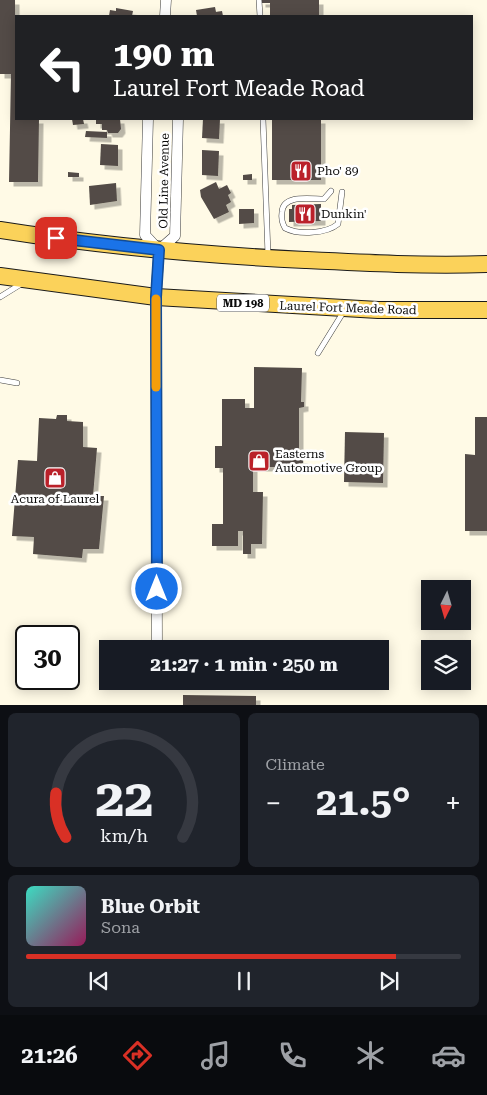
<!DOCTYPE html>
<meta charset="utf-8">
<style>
body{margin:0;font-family:"Roboto Serif",serif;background:#20242c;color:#f1f3f6;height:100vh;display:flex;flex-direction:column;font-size:19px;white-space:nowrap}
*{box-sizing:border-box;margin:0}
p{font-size:16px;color:#9ea1a6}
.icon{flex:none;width:28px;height:28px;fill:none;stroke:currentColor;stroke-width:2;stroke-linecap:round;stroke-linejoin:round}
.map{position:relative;height:705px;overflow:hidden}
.details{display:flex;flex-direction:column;gap:8px;padding:8px;background:#0d0f14;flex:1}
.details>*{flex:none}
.banner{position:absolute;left:15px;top:15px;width:458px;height:105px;border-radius:0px;box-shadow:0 2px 12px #0003;background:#202124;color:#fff;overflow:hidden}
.needle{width:32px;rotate:185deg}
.fabs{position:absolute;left:421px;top:580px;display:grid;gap:10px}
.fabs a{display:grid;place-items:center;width:50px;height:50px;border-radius:0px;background:#171b24;box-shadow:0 2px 12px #0003;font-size:25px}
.speed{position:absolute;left:15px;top:625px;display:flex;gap:10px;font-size:25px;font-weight:700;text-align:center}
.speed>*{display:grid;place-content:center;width:65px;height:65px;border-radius:50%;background:#171b24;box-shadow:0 2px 12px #0003;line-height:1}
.speed .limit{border:2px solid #111;border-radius:8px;background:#fff;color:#111}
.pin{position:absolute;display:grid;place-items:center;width:42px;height:42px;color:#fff;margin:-21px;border-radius:10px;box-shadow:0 2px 8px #0006}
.me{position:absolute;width:55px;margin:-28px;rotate:0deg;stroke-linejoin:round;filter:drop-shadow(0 0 4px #0008)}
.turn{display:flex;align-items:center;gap:18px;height:105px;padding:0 15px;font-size:22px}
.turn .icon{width:65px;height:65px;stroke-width:2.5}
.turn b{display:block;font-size:35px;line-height:42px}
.big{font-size:38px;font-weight:700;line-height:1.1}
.details .card{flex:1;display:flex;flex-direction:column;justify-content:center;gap:8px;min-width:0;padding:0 18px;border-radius:8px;background:#20242c}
.details .dial{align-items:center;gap:0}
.dial svg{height:130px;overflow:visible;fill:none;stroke:#363941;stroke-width:7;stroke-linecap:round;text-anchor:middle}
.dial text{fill:#f1f3f6;stroke:none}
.song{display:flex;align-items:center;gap:15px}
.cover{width:60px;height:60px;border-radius:8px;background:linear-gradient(135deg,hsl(170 70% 55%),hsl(330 70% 35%))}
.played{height:5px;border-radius:2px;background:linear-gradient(90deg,#d93025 85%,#363941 85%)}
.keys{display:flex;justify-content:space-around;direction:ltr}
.heat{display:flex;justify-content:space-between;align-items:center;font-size:28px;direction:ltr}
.details .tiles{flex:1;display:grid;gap:8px;grid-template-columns:1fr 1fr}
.card:last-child{grid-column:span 2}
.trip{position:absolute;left:99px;top:640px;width:290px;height:50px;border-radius:0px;background:#171b24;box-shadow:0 2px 12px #0003;font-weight:700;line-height:50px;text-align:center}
.tab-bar{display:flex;height:80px;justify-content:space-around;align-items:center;background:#090b0e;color:#9ea1a6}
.tab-bar .icon{width:35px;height:35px}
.tab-bar .current{color:#d93025}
.tab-bar b{font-size:22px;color:#f1f3f6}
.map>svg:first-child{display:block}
</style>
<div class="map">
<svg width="487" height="705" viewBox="0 0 487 705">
<defs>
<filter id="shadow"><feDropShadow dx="4.5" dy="4.5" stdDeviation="0" flood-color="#0004"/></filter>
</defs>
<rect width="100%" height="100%" fill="#fffae6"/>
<g fill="#524b46" filter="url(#shadow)">
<polygon points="0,0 15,0 16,119 39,119 38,182 9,182 11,74 0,74"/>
<polygon points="261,0 319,0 319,16 270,16 270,3 261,3"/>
<polygon points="215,7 216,12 222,11 223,16 197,16 196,10"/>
<polygon points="116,8 133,11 132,16 109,16 110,10 116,11"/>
<polygon points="72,119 83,119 84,124 73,125"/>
<polygon points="96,119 120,119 121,129 118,133 108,133 107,130 102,130 102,124 96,124"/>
<polygon points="203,119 220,119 219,139 202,138"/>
<rect x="272" y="119" width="49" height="61"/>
<polygon points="86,131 107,132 107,138 85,137"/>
<polygon points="101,144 118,145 118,166 100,165"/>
<polygon points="202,150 219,151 218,176 202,175"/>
<polygon points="68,172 79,173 79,177 68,177"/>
<polygon points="252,174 252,180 243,180 243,175"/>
<polygon points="216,182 219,189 227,185 231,193 228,195 231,202 226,205 229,212 214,219 201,197 200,190"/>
<polygon points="116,183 117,201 90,205 89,186"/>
<polygon points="321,204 321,221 289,222 289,209 292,209 292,205"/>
<polygon points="239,209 254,209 254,223 239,224"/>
<polygon points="254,367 302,368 301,402 304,402 304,407 299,408 299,459 303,459 303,463 299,463 299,467 253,467 253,492 263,492 262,544 251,544 251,554 243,554 243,531 238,531 238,546 212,546 212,524 223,524 223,468 215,468 215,446 222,446 222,399 245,399 245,408 254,408"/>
<polygon points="57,415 67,415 67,421 83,422 83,447 97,448 93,496 104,496 99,549 83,549 82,558 33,554 34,537 12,536 18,460 37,461 39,418 56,419"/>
<polygon points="475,417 487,417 487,531 465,531 465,454 475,455"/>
<polygon points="345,432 384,433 383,483 344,482"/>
<polygon points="183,695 256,696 256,705 183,705"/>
</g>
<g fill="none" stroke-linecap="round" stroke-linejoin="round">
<g stroke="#3d3d3d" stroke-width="6">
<g id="lane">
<polyline points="259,0 260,16"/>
<polyline points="263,119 268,255"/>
<path d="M331,191l-7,8c-14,0 -41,-5 -42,13 -1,6 0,11 3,16 13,7 41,6 53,-4l4,-32"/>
<polyline points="0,297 21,284"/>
<polyline points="318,353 344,311"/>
<polyline points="0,380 17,383"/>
</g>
</g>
<g stroke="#3d3d3d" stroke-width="11">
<g id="street">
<polyline points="165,16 166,0"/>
<polyline points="148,119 145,235 158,249"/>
<polyline points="159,250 175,236 178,119"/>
<polyline points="157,649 156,297 159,250"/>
<polyline points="165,681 165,684"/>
</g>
</g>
<g stroke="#1b1b1b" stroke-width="18">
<g id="primary">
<path d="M0,230c101,16 203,25 305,30 61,3 121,6 182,4"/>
<polyline points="0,276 156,297 378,310 487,310"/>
</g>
</g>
<use href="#lane" stroke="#fff" stroke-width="5"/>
<use href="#street" stroke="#fff" stroke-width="10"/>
<use href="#primary" stroke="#fbd25a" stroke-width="16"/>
</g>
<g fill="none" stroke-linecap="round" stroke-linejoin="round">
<g stroke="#114b97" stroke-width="12">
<polyline id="route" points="56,238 159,250 156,297 157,589"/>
</g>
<use href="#route" stroke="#1a73e8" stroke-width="9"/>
<polyline stroke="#f59e0b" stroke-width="9" points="156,299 156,387"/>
</g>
<defs>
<g id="restaurant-square" transform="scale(1.125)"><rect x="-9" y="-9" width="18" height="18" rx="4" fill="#ba212a" stroke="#fff"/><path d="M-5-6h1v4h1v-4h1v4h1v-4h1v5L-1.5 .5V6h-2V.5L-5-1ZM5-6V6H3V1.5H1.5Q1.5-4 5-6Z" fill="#fff"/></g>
<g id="shop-square" transform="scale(1.125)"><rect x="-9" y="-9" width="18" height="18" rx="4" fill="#ba212a" stroke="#fff"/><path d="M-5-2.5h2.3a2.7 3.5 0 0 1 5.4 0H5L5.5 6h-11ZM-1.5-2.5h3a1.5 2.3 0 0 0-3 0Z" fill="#fff"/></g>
</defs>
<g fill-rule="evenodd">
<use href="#restaurant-square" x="301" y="171"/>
<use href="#restaurant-square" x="305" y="214"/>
<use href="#shop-square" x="259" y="461"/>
<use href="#shop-square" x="55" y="478"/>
</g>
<g text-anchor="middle" stroke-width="5" stroke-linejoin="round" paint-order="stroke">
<rect fill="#fff" stroke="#545454" stroke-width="1" x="217" y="294.5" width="52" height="17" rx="4"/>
<g font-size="11" font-weight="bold" fill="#0a0a0a">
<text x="243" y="307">MD 198</text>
</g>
<g font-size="12" fill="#0a0a0a" stroke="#fff" text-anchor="start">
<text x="317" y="175">Pho' 89</text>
<text x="321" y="218">Dunkin'</text>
<text x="275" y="458">Easterns<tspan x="275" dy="14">Automotive Group</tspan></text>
<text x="55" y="503" text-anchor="middle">Acura of Laurel</text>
</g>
<g font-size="12" fill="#0a0a0a" stroke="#fff">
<text transform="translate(164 181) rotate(-89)" y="4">Old Line Avenue</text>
<text transform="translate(348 308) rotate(2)" y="4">Laurel Fort Meade Road</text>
</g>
</g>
</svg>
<div class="fabs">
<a><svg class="needle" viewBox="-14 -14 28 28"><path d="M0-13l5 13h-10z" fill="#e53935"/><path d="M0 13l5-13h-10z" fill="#9ea1a6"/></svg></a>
<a><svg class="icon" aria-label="layers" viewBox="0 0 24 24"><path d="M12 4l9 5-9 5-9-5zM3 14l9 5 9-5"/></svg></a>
</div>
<div class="speed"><div class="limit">30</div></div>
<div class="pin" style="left:56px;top:238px;background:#d93025"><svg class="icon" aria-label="arrive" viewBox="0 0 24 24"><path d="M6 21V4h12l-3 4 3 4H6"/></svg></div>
<svg class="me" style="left:157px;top:589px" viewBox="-20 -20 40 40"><circle r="17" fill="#1a73e8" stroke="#fff" stroke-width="3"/><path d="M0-11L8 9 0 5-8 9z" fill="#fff"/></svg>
<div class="trip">21:27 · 1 min · 250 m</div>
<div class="banner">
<div class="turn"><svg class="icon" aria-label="left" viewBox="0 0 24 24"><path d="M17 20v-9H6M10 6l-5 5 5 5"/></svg><div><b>190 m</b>Laurel Fort Meade Road</div></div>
</div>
</div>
<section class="details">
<div class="tiles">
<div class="card dial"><svg viewBox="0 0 100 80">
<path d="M14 69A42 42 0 1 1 86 69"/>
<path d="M14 69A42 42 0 0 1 8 42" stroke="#d93025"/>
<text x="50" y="56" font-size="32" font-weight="700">22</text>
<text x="50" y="72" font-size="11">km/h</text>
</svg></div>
<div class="card"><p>Climate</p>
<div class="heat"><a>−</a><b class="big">21.5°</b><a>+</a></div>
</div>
<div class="card">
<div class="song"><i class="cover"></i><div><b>Blue Orbit</b><p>Sona</p></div></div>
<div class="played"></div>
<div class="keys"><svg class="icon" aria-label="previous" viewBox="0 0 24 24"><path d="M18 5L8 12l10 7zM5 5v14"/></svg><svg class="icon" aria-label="pause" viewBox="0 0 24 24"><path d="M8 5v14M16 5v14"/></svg><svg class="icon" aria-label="next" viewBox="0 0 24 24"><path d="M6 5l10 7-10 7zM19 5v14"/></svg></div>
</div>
</div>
</section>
<nav class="tab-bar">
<b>21:26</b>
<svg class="icon current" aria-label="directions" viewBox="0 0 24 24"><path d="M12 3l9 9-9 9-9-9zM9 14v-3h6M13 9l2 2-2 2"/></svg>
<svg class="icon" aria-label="music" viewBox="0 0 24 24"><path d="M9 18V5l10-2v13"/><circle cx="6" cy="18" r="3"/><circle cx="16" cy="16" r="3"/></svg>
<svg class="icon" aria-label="phone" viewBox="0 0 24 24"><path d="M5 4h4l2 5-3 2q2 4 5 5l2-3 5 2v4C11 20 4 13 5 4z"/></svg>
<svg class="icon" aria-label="climate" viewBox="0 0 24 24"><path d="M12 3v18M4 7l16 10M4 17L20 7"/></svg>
<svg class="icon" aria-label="car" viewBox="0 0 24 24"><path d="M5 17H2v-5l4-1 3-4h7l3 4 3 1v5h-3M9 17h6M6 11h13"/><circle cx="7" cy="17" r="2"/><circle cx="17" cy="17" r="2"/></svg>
</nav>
